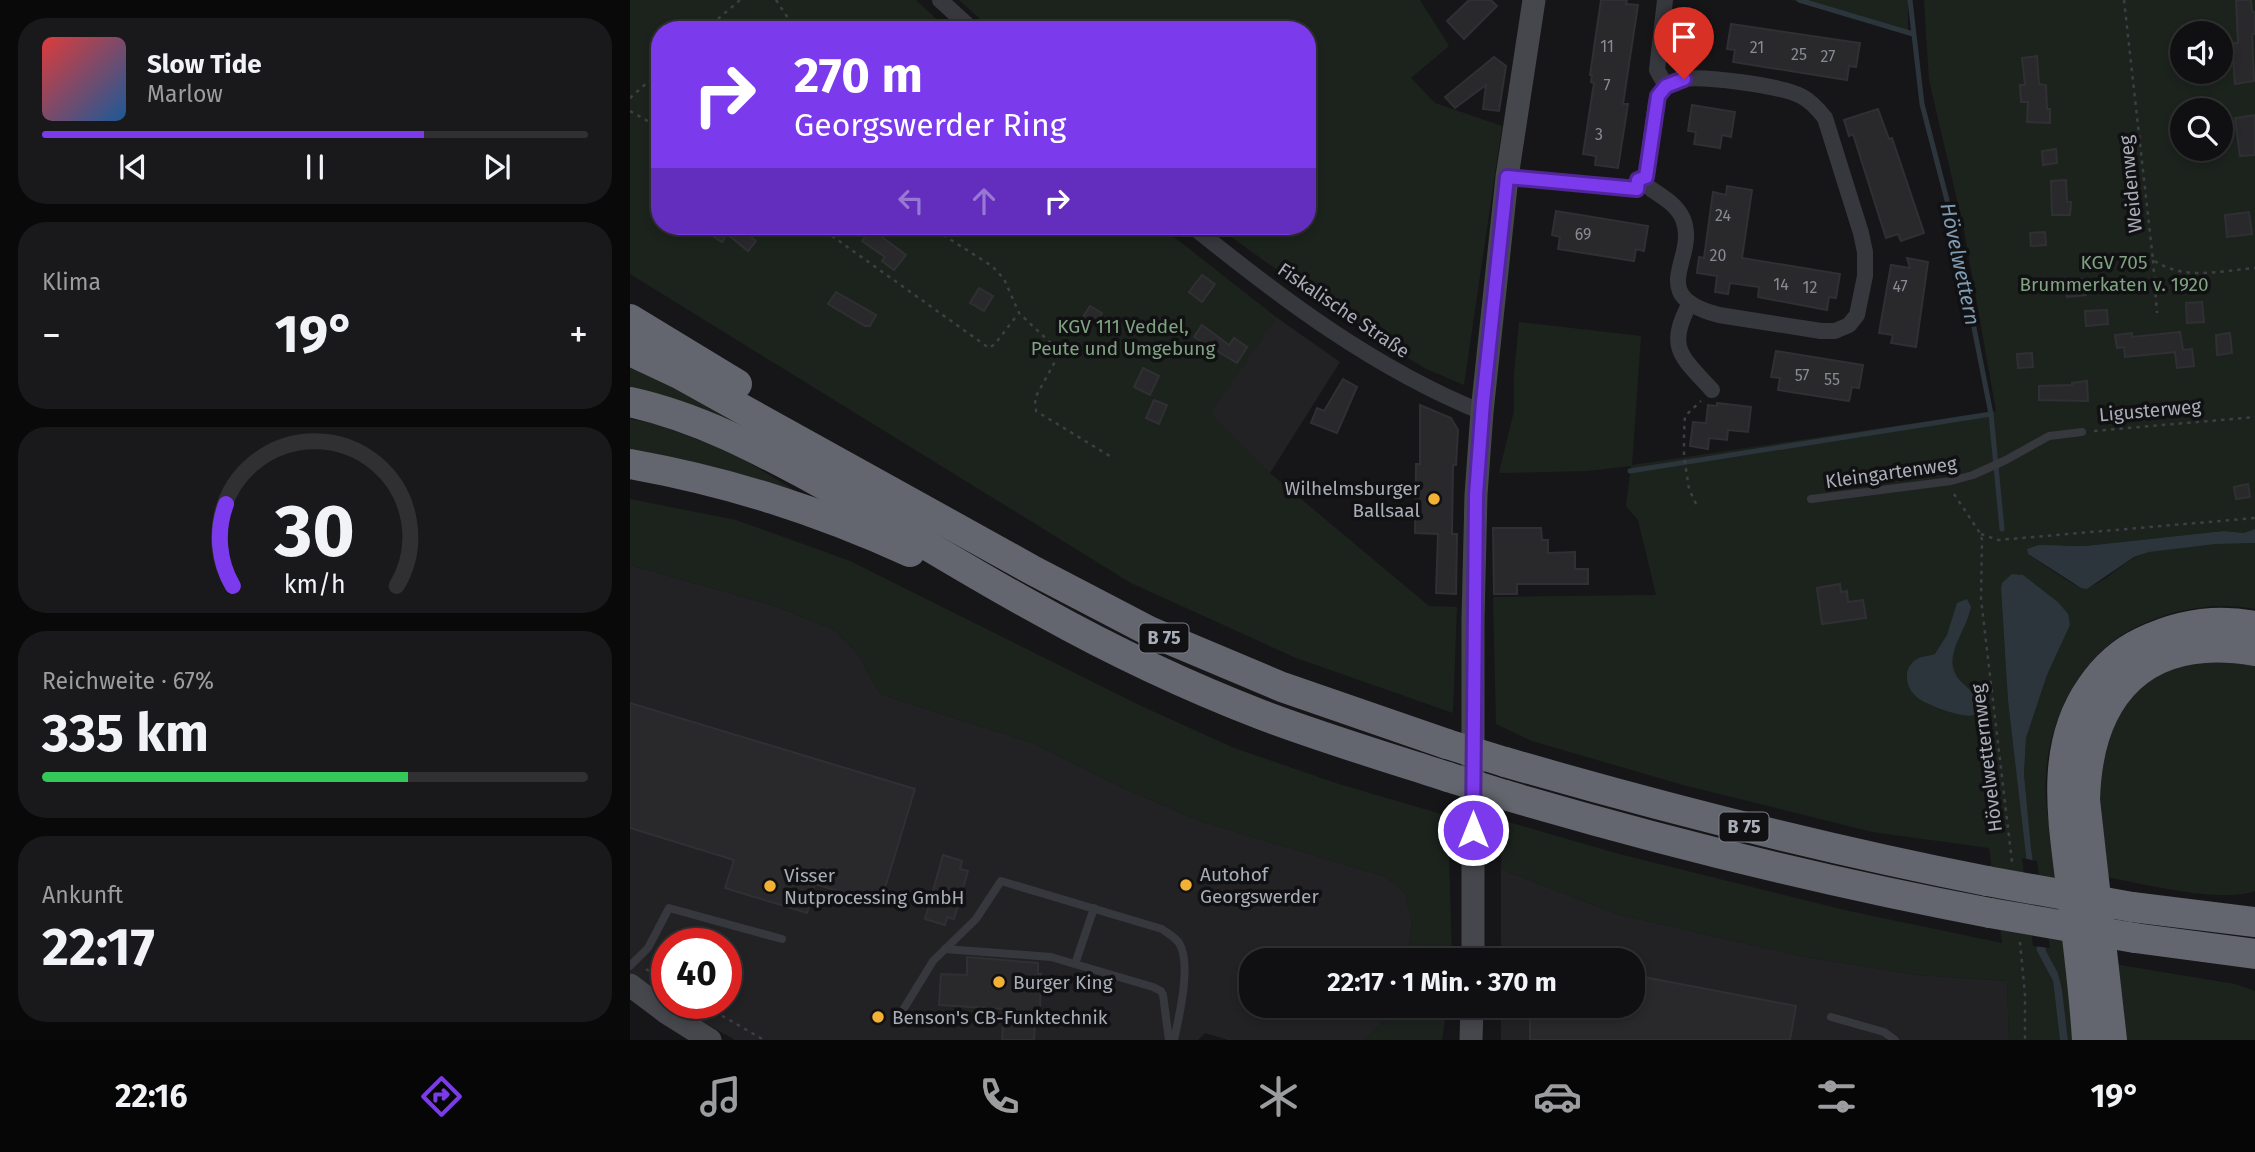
<!DOCTYPE html>
<html lang="de">
<meta charset="utf-8">
<style>
body{margin:0;font-family:"Fira Sans",sans-serif;background:#19191b;color:#f1f3f6;height:100vh;display:flex;flex-direction:column;font-size:26px;white-space:nowrap}
*{box-sizing:border-box;margin:0}
p{font-size:23px;color:#9c9d9f}
.icon{flex:none;width:38px;height:38px;fill:none;stroke:currentColor;stroke-width:2;stroke-linecap:round;stroke-linejoin:round}
.map{position:relative;flex:1;overflow:hidden}
.details{display:flex;flex-direction:column;gap:18px;padding:18px;background:#09090a;width:630px}
.details>*{flex:none}
.hud{position:absolute;left:21px;top:21px;width:665px;height:214px;border-radius:28px;box-shadow:0 4px 10px #0003,0 0 0 2px #303032;background:#7c3aed;color:#fff;overflow:hidden}
.fabs{position:absolute;left:1540px;top:21px;display:grid;gap:14px}
.fabs a{display:grid;place-items:center;width:63px;height:63px;border-radius:50%;background:#101012;box-shadow:0 4px 10px #0003,0 0 0 2px #303032;font-size:35px}
.speed{position:absolute;left:21px;top:928px;display:flex;gap:14px;font-size:35px;font-weight:700;text-align:center}
.speed>*{display:grid;place-content:center;width:91px;height:91px;border-radius:50%;background:#101012;box-shadow:0 4px 10px #0003,0 0 0 2px #303032;line-height:1}
.speed .limit{border:10px solid #d22;background:#fff;color:#111}
.pin{position:absolute;display:grid;place-items:center;width:60px;height:60px;color:#fff;margin:-72px -30px;border-radius:50% 50% 50% 0;rotate:-45deg;box-shadow:0 0 7px #0007}
.pin .icon{rotate:45deg}
.me{position:absolute;width:77px;margin:-38px;rotate:0deg;stroke-linejoin:round;filter:drop-shadow(0 0 5px #0008)}
.turn{display:flex;align-items:center;gap:24px;height:147px;padding:0 28px;font-size:32px}
.turn .icon{width:91px;height:91px;stroke-width:2.5}
.turn b{display:block;font-size:49px;line-height:60px}
.lanes{display:flex;align-items:center;height:66px;padding:0 28px;background:#0003;justify-content:center;gap:35px;direction:ltr}
.lanes .off{opacity:.35}
.big{font-size:52px;font-weight:700;line-height:1.1}
.details .card{flex:1;display:flex;flex-direction:column;justify-content:center;gap:10px;min-width:0;padding:0 24px;border-radius:28px;background:#19191b}
.details .dial{align-items:center;gap:0}
.dial svg{height:182px;overflow:visible;fill:none;stroke:#303032;stroke-width:7;stroke-linecap:round;text-anchor:middle}
.dial text{fill:#f1f3f6;stroke:none}
.song{display:flex;align-items:center;gap:21px}
.cover{width:84px;height:84px;border-radius:10px;background:linear-gradient(135deg,hsl(0 70% 55%),hsl(210 70% 35%))}
.played{height:7px;border-radius:4px;background:linear-gradient(90deg,#7c3aed 70%,#303032 70%)}
.keys{display:flex;justify-content:space-around;direction:ltr}
.heat{display:flex;justify-content:space-between;align-items:center;font-size:38px;direction:ltr}
.charge{height:10px;border-radius:5px;background:linear-gradient(90deg,#34c759 67%,#303032 0)}
.trip{position:absolute;left:609px;top:948px;width:406px;height:70px;border-radius:28px;background:#101012;box-shadow:0 4px 10px #0003,0 0 0 2px #303032;font-weight:700;line-height:70px;text-align:center}
.menu{display:flex;height:112px;justify-content:space-around;align-items:center;background:#060607;color:#9c9d9f}
.menu .icon{width:49px;height:49px}
.menu .selected{color:#7c3aed}
.menu b{font-size:32px;color:#f1f3f6}
main{display:flex;flex:1;min-height:0}
.map>svg:first-child{display:block}
</style>
<main>
<section class="details">
<div class="card">
<div class="song"><i class="cover"></i><div><b>Slow Tide</b><p>Marlow</p></div></div>
<div class="played"></div>
<div class="keys"><svg class="icon" aria-label="previous" viewBox="0 0 24 24"><path d="M18 5L8 12l10 7zM5 5v14"/></svg><svg class="icon" aria-label="pause" viewBox="0 0 24 24"><path d="M8 5v14M16 5v14"/></svg><svg class="icon" aria-label="next" viewBox="0 0 24 24"><path d="M6 5l10 7-10 7zM19 5v14"/></svg></div>
</div>
<div class="card"><p>Klima</p>
<div class="heat"><a>−</a><b class="big">19°</b><a>+</a></div>
</div>
<div class="card dial"><svg viewBox="0 0 100 80">
<path d="M14 69A42 42 0 1 1 86 69"/>
<path d="M14 69A42 42 0 0 1 11 33" stroke="#7c3aed"/>
<text x="50" y="56" font-size="32" font-weight="700">30</text>
<text x="50" y="72" font-size="11">km/h</text>
</svg></div>
<div class="card"><p>Reichweite · 67%</p><b class="big">335 km</b><div class="charge"></div></div>
<div class="card"><p>Ankunft</p><b class="big">22:17</b></div>
</section>
<div class="map">
<svg width="1625" height="1040" viewBox="0 0 1625 1040">
<rect width="100%" height="100%" fill="#161618"/>
<g fill="#222225">
<polygon points="646,317 710,362 640,473 580,414"/>
<polygon points="0,565 142,605 205,630 228,654 250,694 402,743 491,787 570,821 756,877 775,893 782,924 777,961 621,961 621,1006 767,1006 765,1012 734,1040 598,1040 575,1033 568,1040 105,1040 61,1015 43,1003 96,1003 96,943 37,943 37,999 0,974"/>
<polygon points="871,869 987,914 1170,956 1288,975 1377,981 1379,1040 871,1040 871,1006 1003,1006 1003,961 871,961"/>
</g>
<g fill="#1c231d" fill-rule="evenodd">
<polygon points="0,0 286,0 318,30 30,30 30,226 530,226 646,317 581,414 640,473 799,606 827,607 823,713 666,658 501,583 0,274"/>
<polygon points="329,0 790,0 819,46 781,78 805,103 872,126 834,385 794,368 700,308 586,226 677,226 677,30 362,30"/>
<polygon points="1162,0 1278,0 1278,35"/>
<path d="M1294,0h331v529l-11,4 -20,-2 -139,15 -19,-1 -39,5 1,4c12,8 45,32 55,34 15,1 40,-26 55,-32 36,-14 79,-12 117,-13v66c-40,-8 -83,0 -119,18 -63,31 -95,107 -90,174 2,25 9,50 11,74 5,55 11,110 16,165h-5l-6,-51 -4,-16 -12,-22 -15,-103 -7,-74 2,-36 21,-63 23,-50 -12,-23 -39,-28 -17,9 -1,5 7,113 29,249 16,31 7,59h-51l-2,-59 -89,-6 -118,-19 -183,-42 -116,-45 1,-49 117,34 230,57 153,32 -13,-95 -117,-16 -189,-47 -151,-44 -36,-17 -3,-127 163,-2 -18,-75 -12,-14 5,-40 -43,5 -89,2 15,-62v-37l5,-52 122,14 -9,129 364,-54 -32,-181 -35,-150zM1552,33h39v39h-39zM1552,110h39v39h-39z"/>
<polygon points="0,364 117,421 116,429 0,390"/>
<polygon points="0,419 26,424 103,453 179,499 0,458"/>
<polygon points="0,499 106,520 220,561 507,704 604,748 709,784 818,816 822,961 777,961 782,924 775,893 756,877 570,821 491,787 402,743 250,694 228,654 205,630 142,605 0,565"/>
<path d="M1625,661v230c-35,13 -115,-8 -154,-15l-6,-102 30,-77 46,-33z"/>
<polygon points="1484,964 1605,984 1625,991 1625,1040 1492,1040"/>
<polygon points="767,1006 817,1006 812,1040 734,1040 765,1012"/>
</g>
<g fill="#2c353c">
<polygon points="1625,529 1625,543 1585,544 1519,552 1504,557 1457,589 1451,588 1398,554 1397,549 1409,545 1455,546 1594,531 1614,533"/>
<polygon points="1382,574 1393,575 1428,602 1438,614 1440,625 1417,675 1396,738 1394,774 1401,848 1416,951 1428,973 1432,989 1438,1040 1430,1040 1423,981 1407,951 1378,701 1371,588 1372,583"/>
<path d="M1337,599l4,8 -2,7c-6,21 -25,42 -12,63 7,9 17,14 21,25l-4,13c-10,4 -47,-10 -56,-17 -14,-11 -16,-32 1,-40 5,-2 11,-2 16,-4l12,-19 10,-32z"/>
</g>
<polygon fill="#161618" points="1392,858 1407,861 1420,948 1403,946"/>
<g fill="none" stroke-linecap="round" stroke-linejoin="round">
<g stroke="#2c353c" stroke-width="5">
<polyline points="1169,0 1283,34"/>
<polyline points="1280,0 1292,104 1325,231 1361,414 1372,529"/>
<polyline points="1000,471 1361,414"/>
</g>
</g>
<g fill="#29292c" stroke="#303034" stroke-width="2">
<polygon points="839,0 861,0 867,6 834,39 817,21"/>
<polygon points="971,0 997,0 996,4 1008,5 993,104 998,104 988,168 965,165 966,156 953,154 964,83 961,82 962,75 960,75"/>
<polygon points="1606,0 1621,0 1622,12 1625,12 1625,34 1622,34 1624,81 1605,84 1602,43 1608,43"/>
<polygon points="1101,24 1230,43 1226,67 1219,66 1217,80 1103,62 1105,50 1097,49"/>
<polygon points="1407,56 1409,84 1416,85 1417,109 1420,109 1420,123 1397,122 1398,102 1391,102 1390,85 1395,85 1392,58"/>
<polygon points="864,57 876,66 869,111 853,109 856,85 825,108 815,97"/>
<polygon points="1062,105 1105,112 1101,137 1092,135 1090,148 1064,144 1066,132 1058,131"/>
<polygon points="1248,109 1259,139 1262,138 1294,233 1271,241 1268,234 1256,238 1223,134 1219,136 1214,120"/>
<polygon points="1625,115 1625,155 1610,156 1605,118"/>
<polygon points="1426,149 1427,163 1413,165 1412,151"/>
<polygon points="1436,180 1437,202 1441,202 1440,215 1422,215 1421,181"/>
<polygon points="1097,186 1122,190 1112,258 1210,274 1206,298 1199,297 1197,310 1128,297 1129,287 1100,283 1098,294 1085,292 1087,276 1067,273 1069,257 1074,258 1083,192 1096,195"/>
<polygon points="926,211 1018,226 1014,251 1006,249 1004,261 928,249 930,237 922,235"/>
<polygon points="1619,212 1622,234 1597,237 1595,215"/>
<polygon points="86,226 107,226 126,241 118,251 97,234 92,242 81,235"/>
<polygon points="241,229 276,255 264,270 252,261 255,257 232,241"/>
<polygon points="1415,232 1416,245 1401,246 1400,233"/>
<polygon points="1277,258 1298,262 1286,347 1261,343 1263,335 1249,333 1261,265 1280,268"/>
<polygon points="572,275 585,284 572,302 559,292"/>
<polygon points="1455,279 1456,295 1437,297 1435,281"/>
<polygon points="349,288 363,296 354,311 340,303"/>
<polygon points="206,292 246,315 240,326 235,326 198,304"/>
<polygon points="1572,302 1574,322 1557,323 1556,303"/>
<polygon points="460,306 472,313 466,324 453,317"/>
<polygon points="1477,310 1478,324 1456,326 1455,311"/>
<polygon points="572,325 599,345 604,338 617,347 607,363 564,337"/>
<polygon points="1550,332 1553,350 1562,349 1564,366 1547,368 1545,352 1495,357 1494,347 1487,348 1485,335 1502,333 1502,337"/>
<polygon points="1600,333 1602,353 1587,355 1586,335"/>
<polygon points="1146,351 1233,365 1229,388 1222,387 1219,401 1148,390 1150,378 1141,377"/>
<polygon points="1402,353 1403,367 1388,368 1387,354"/>
<polygon points="513,368 529,376 520,395 504,387"/>
<polygon points="713,379 727,387 707,433 681,423 687,408 694,411"/>
<polygon points="1457,381 1458,401 1409,400 1409,386 1442,385 1442,383"/>
<polygon points="524,400 537,405 529,424 516,418"/>
<polygon points="1087,403 1121,407 1118,432 1098,430 1097,440 1079,438 1078,449 1060,446 1063,422 1076,423 1078,405 1087,406"/>
<polygon points="790,405 821,418 828,430 826,465 823,465 822,534 827,534 826,594 806,593 808,534 785,533 786,464 790,464"/>
<polygon points="1618,484 1620,497 1606,499 1604,487"/>
<polygon points="863,528 911,528 912,540 918,540 918,553 945,552 945,569 958,569 958,584 887,584 887,594 864,594"/>
<polygon points="1210,584 1211,592 1217,591 1218,602 1233,600 1236,618 1192,624 1187,588"/>
<polygon points="0,703 285,789 250,904 185,884 177,913 95,888 104,860 0,828"/>
<polygon points="313,855 332,861 330,869 338,871 324,919 317,917 315,925 295,919"/>
<polygon points="337,957 408,963 408,974 411,974 410,1008 406,1008 404,1040 372,1040 374,1009 309,1005 311,974 337,975"/>
<polygon points="1003,975 1166,1006 1160,1040 900,1040 900,1017 984,1016 986,1006 1003,1006"/>
</g>
<g fill="none" stroke-linecap="round" stroke-linejoin="round">
<g stroke="#3d3f44" stroke-width="2.5" stroke-dasharray="3.5 5" stroke-linecap="butt">
<polyline points="146,0 166,30"/>
<path d="M1494,0l29,260c32,21 65,11 102,8"/>
<polyline points="75,30 110,0"/>
<polyline points="0,98 30,71"/>
<polyline points="0,111 30,128"/>
<polyline points="188,226 359,348 365,344 388,314"/>
<polyline points="299,226 362,266 374,279 389,313 425,347 427,358 405,398 406,411 483,458"/>
<polyline points="1523,260 1527,313"/>
<polyline points="1464,431 1625,417"/>
<polyline points="1324,494 1350,533 1352,540 1351,599 1382,862"/>
<polyline points="1066,504 1059,489 1054,456 1054,432 1055,416 1071,401"/>
<polyline points="1351,534 1368,540 1625,518"/>
<polyline points="1390,942 1395,995 1395,1040"/>
<polyline points="16,969 37,983"/>
<polyline points="70,1003 134,1040"/>
</g>
<g stroke="#37383d" stroke-width="8">
<polyline points="1181,499 1321,481 1343,475 1376,460 1419,436 1452,432"/>
<polyline points="315,949 421,957 523,987 531,991 533,995 539,1040"/>
<polyline points="445,964 464,908"/>
<polyline points="0,966 18,948 39,908 152,939"/>
<polyline points="1201,1017 1254,1032 1265,1040"/>
<path d="M265,1023l38,-62 43,-42 25,-38 161,48c5,4 13,8 17,14 13,20 0,74 -5,97"/>
</g>
<g stroke="#37383d" stroke-width="16">
<polyline points="310,0 343,30"/>
<polyline points="1035,0 1027,70 1036,86"/>
<polyline points="877,177 1007,189"/>
<path d="M1016,177l10,-75c4,-11 11,-19 22,-22 20,-6 104,6 123,16 10,5 17,13 24,22l36,115 4,19v24l-8,39 -8,10 -14,6h-14l-102,-16c-76,-20 -20,-56 -36,-96 -6,-14 -20,-22 -32,-30"/>
<path d="M562,226c89,72 183,143 290,186"/>
<path d="M1060,303c-24,45 -9,53 22,87"/>
</g>
<g stroke="#45474d" stroke-width="23">
<polyline points="843,961 843,619 846,495 852,412 877,177 904,0"/>
<polyline points="0,985 37,1013 80,1040"/>
<polyline points="841,1040 842,1006"/>
</g>
<g stroke="#63666e" stroke-width="30">
<polyline points="0,319 107,384"/>
<polyline points="0,351 49,374 404,571 519,631 652,687 817,744"/>
<path d="M0,402c68,15 128,47 189,80 75,42 148,89 224,130 70,39 144,74 219,103 61,23 124,42 186,62"/>
<path d="M0,464c100,18 187,46 280,88"/>
<path d="M875,762c159,46 319,87 482,119"/>
<path d="M875,795c160,47 321,87 485,118"/>
<polyline points="1502,907 1625,922"/>
<polyline points="1505,938 1625,954"/>
<path d="M1457,1040c-3,-51 -10,-102 -16,-153 -8,-68 -22,-140 20,-200 13,-19 30,-35 51,-45 37,-18 73,-24 113,-16"/>
<path d="M1482,1040l-27,-240c3,-107 60,-168 170,-149"/>
</g>
<g stroke="#63666e" stroke-width="30">
<polyline points="817,744 875,762"/>
<polyline points="818,777 875,795"/>
<polyline points="1357,881 1502,907"/>
<polyline points="1360,913 1505,938"/>
</g>
</g>
<g fill="none" stroke-linecap="round" stroke-linejoin="round">
<g stroke="#51269a" stroke-width="18">
<polyline id="route" points="843,830 846,495 853,402 877,177 1007,189 1008,180 1016,177 1028,96 1036,86 1054,79"/>
</g>
<use href="#route" stroke="#7c3aed" stroke-width="12"/>
</g>
<g fill="#f2b134" stroke="#111113" stroke-width="2.5">
<circle cx="804" cy="499" r="7"/>
<circle cx="556" cy="885" r="7"/>
<circle cx="140" cy="886" r="7"/>
<circle cx="369" cy="982" r="7"/>
<circle cx="248" cy="1017" r="7"/>
</g>
<g text-anchor="middle" stroke-width="7" stroke-linejoin="round" paint-order="stroke">
<g font-size="16" fill="#888b94">
<text x="977" y="52">11</text>
<text x="1127" y="53">21</text>
<text x="1169" y="60">25</text>
<text x="1198" y="62">27</text>
<text x="977" y="91">7</text>
<text x="969" y="140">3</text>
<text x="1093" y="221">24</text>
<text x="953" y="240">69</text>
<text x="1088" y="261">20</text>
<text x="1151" y="290">14</text>
<text x="1270" y="292">47</text>
<text x="1180" y="293">12</text>
<text x="1172" y="381">57</text>
<text x="1202" y="385">55</text>
</g>
<g fill="#111113" stroke="#7b7e86" stroke-width="2">
<rect x="509.5" y="623.5" width="49" height="29" rx="5"/>
<rect x="1089.5" y="812.5" width="49" height="29" rx="5"/>
</g>
<g font-size="18" font-weight="bold" fill="#a8adb8">
<text x="534" y="644">B 75</text>
<text x="1114" y="833">B 75</text>
</g>
<g font-size="19" fill="#a8adb8" stroke="#111113">
<text transform="translate(1500 184) rotate(-96)" y="7">Weidenweg</text>
<text transform="translate(714 310) rotate(34)" y="7">Fiskalische Straße</text>
<text transform="translate(1520 410) rotate(-5)" y="7">Ligusterweg</text>
<text transform="translate(1261 472) rotate(-8)" y="7">Kleingartenweg</text>
<text transform="translate(1356 758) rotate(-97)" y="7">Hövelwetternweg</text>
</g>
<g font-size="19" fill="#7fa381" stroke="#111113">
<text x="1484" y="269">KGV 705<tspan x="1484" dy="22">Brummerkaten v. 1920</tspan></text>
<text x="493" y="333">KGV 111 Veddel,<tspan x="493" dy="22">Peute und Umgebung</tspan></text>
</g>
<g font-size="19" fill="#a8adb8" stroke="#111113" text-anchor="start">
<text x="790" y="495" text-anchor="end">Wilhelmsburger<tspan x="790" dy="22">Ballsaal</tspan></text>
<text x="570" y="881">Autohof<tspan x="570" dy="22">Georgswerder</tspan></text>
<text x="154" y="882">Visser<tspan x="154" dy="22">Nutprocessing GmbH</tspan></text>
<text x="383" y="989">Burger King</text>
<text x="262" y="1024">Benson's CB-Funktechnik</text>
</g>
<g font-size="21" font-style="italic" fill="#7f9bb3" stroke="#111113">
<text transform="translate(1330 264) rotate(78)" y="7">Hövelwettern</text>
</g>
</g>
</svg>
<div class="fabs">
<a><svg class="icon" aria-label="sound" viewBox="0 0 24 24"><path d="M4 9h4l5-4v14l-5-4H4zM17 9q2 3 0 6"/></svg></a>
<a><svg class="icon" aria-label="search" viewBox="0 0 24 24"><circle cx="10" cy="10" r="6"/><path d="M15 15l6 6"/></svg></a>
</div>
<div class="speed"><div class="limit">40</div></div>
<div class="pin" style="left:1054px;top:79px;background:#d93025"><svg class="icon" aria-label="arrive" viewBox="0 0 24 24"><path d="M6 21V4h12l-3 4 3 4H6"/></svg></div>
<svg class="me" style="left:843px;top:830px" viewBox="-20 -20 40 40"><circle r="17" fill="#7c3aed" stroke="#fff" stroke-width="3"/><path d="M0-11L8 9 0 5-8 9z" fill="#fff"/></svg>
<div class="trip">22:17 · 1 Min. · 370 m</div>
<div class="hud">
<div class="turn"><svg class="icon" aria-label="right" viewBox="0 0 24 24"><path d="M7 20v-9h11M14 6l5 5-5 5"/></svg><div><b>270 m</b>Georgswerder Ring</div></div>
<div class="lanes"><svg class="icon off" aria-label="left" viewBox="0 0 24 24"><path d="M17 20v-9H6M10 6l-5 5 5 5"/></svg><svg class="icon off" aria-label="ahead" viewBox="0 0 24 24"><path d="M12 20V5M6 11l6-6 6 6"/></svg><svg class="icon" aria-label="right" viewBox="0 0 24 24"><path d="M7 20v-9h11M14 6l5 5-5 5"/></svg></div>
</div>
</div>
</main>
<nav class="menu">
<b>22:16</b>
<svg class="icon selected" aria-label="directions" viewBox="0 0 24 24"><path d="M12 3l9 9-9 9-9-9zM9 14v-3h6M13 9l2 2-2 2"/></svg>
<svg class="icon" aria-label="music" viewBox="0 0 24 24"><path d="M9 18V5l10-2v13"/><circle cx="6" cy="18" r="3"/><circle cx="16" cy="16" r="3"/></svg>
<svg class="icon" aria-label="phone" viewBox="0 0 24 24"><path d="M5 4h4l2 5-3 2q2 4 5 5l2-3 5 2v4C11 20 4 13 5 4z"/></svg>
<svg class="icon" aria-label="climate" viewBox="0 0 24 24"><path d="M12 3v18M4 7l16 10M4 17L20 7"/></svg>
<svg class="icon" aria-label="car" viewBox="0 0 24 24"><path d="M5 17H2v-5l4-1 3-4h7l3 4 3 1v5h-3M9 17h6M6 11h13"/><circle cx="7" cy="17" r="2"/><circle cx="17" cy="17" r="2"/></svg>
<svg class="icon" aria-label="filters" viewBox="0 0 24 24"><path d="M4 7h16M4 17h16"/><circle cx="9" cy="7" r="2"/><circle cx="15" cy="17" r="2"/></svg>
<b>19°</b>
</nav>
